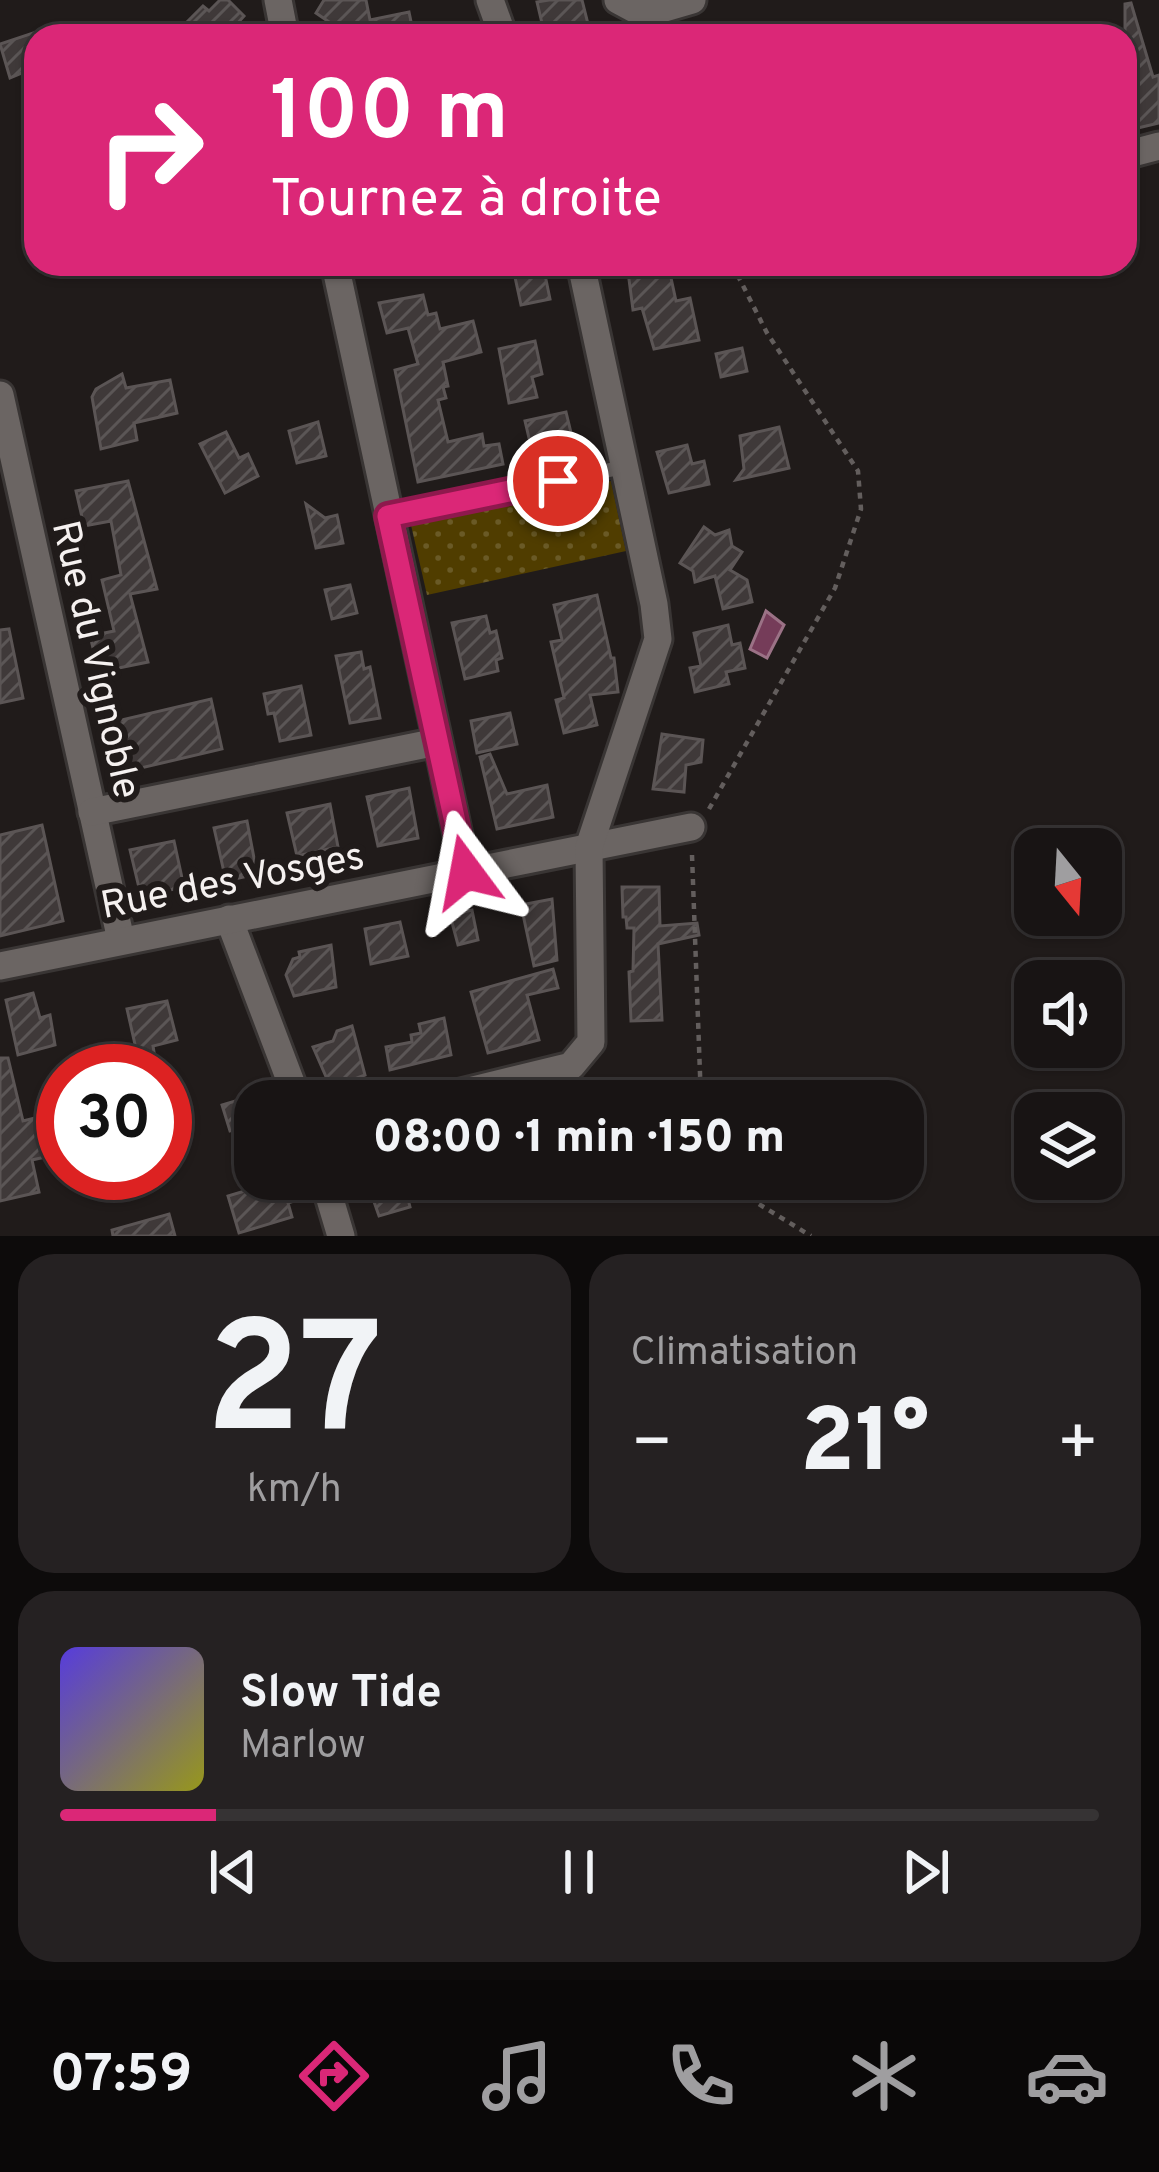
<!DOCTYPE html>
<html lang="fr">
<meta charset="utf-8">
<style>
body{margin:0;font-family:Overpass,sans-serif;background:#252122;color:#f1f3f6;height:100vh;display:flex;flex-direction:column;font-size:45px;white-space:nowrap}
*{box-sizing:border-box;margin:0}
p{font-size:39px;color:#9f9ea0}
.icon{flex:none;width:66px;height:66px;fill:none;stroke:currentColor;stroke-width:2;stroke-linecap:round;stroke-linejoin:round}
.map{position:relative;height:1236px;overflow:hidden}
.sheet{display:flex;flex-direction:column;gap:18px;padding:18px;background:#0d0b0b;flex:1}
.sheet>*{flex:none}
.top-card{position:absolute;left:24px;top:24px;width:1113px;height:252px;border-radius:36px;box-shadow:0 3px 9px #0004,0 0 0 3px #363334;background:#db2777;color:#fff;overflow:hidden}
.needle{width:78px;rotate:162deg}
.fabs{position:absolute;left:1014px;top:828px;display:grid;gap:24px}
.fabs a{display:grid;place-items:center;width:108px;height:108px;border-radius:24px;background:#181414;box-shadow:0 3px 9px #0004,0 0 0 3px #363334;font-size:60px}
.speed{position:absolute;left:36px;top:1044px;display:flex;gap:24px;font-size:60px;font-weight:700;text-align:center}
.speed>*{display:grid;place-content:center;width:156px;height:156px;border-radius:50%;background:#181414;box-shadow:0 3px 9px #0004,0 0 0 3px #363334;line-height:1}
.speed .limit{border:18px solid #d22;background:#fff;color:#111}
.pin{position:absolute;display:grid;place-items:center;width:102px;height:102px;color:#fff;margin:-51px;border:6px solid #fff;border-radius:50%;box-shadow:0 3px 12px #0007}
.me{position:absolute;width:132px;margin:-66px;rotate:347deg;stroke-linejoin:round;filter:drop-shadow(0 0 9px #0008)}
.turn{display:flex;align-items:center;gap:42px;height:252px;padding:0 48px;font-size:54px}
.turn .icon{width:156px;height:156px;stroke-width:2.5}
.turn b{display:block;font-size:84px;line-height:102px}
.big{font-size:90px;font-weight:800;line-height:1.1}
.sheet .tile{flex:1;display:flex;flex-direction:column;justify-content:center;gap:18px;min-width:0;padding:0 42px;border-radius:36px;background:#252122}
.sheet .dial{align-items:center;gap:0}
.dial b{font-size:156px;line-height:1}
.song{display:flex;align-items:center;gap:36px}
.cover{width:144px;height:144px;border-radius:18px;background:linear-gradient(135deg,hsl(250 70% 55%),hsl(60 70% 35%))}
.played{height:12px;border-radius:6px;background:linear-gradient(90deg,#db2777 15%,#363334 15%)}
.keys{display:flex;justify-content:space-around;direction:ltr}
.heat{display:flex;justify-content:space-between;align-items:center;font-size:66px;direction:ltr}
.sheet .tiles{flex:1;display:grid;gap:18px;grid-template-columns:1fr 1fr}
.tile:last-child{grid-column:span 2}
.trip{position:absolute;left:234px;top:1080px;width:690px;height:120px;border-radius:36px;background:#181414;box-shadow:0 3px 9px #0004,0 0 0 3px #363334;font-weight:800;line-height:120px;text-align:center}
.tabs{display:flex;height:192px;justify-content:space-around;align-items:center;background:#0a0808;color:#9f9ea0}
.tabs .icon{width:84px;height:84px}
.tabs .selected{color:#db2777}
.tabs b{font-size:54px;color:#f1f3f6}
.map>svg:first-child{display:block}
</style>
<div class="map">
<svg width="1159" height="1236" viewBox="0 0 1159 1236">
<defs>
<pattern id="grass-dots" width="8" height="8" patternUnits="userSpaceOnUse" patternTransform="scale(3)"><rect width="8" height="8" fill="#503d00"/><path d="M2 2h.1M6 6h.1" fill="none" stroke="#6a5a26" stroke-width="1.8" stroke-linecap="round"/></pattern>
<pattern id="building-hatch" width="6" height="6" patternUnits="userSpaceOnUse" patternTransform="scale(3)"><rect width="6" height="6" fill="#3f3939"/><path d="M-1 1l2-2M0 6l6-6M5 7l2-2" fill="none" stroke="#5b5656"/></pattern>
</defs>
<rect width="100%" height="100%" fill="#201b1a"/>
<polygon fill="url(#grass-dots)" points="611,481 626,551 427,595 411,525"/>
<polygon fill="#753c59" stroke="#9b7286" stroke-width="3" points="766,611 784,625 767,658 750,649"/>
<g fill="url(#building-hatch)" stroke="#5b5555" stroke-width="3">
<polygon points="220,0 228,0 244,16 226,36 173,36 203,6 209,11"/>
<polygon points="324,0 366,0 370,20 409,12 414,36 335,36 332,24 316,13"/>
<polygon points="549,0 582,0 591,36 545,36 537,2"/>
<polygon points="1131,3 1153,77 1159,75 1159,123 1125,131 1125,4"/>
<polygon points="36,32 36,67 10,78 0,44"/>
<polygon points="627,264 668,264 676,301 690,298 699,340 654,349 642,308 633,310"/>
<polygon points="544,270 550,299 521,305 515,277"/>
<polygon points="423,295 428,315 436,313 440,329 473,321 481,352 443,362 448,386 443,387 446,398 438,400 448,442 482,434 484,446 499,444 503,464 418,482 395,370 418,364 408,328 387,333 379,303"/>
<polygon points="535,341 542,374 532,377 537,397 509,403 499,349"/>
<polygon points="742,348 747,371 721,377 716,354"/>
<polygon points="122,374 126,388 170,380 177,413 134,423 137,440 101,449 92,397 96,389"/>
<polygon points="566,412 573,441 532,451 525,421"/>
<polygon points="318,422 326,456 297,463 289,431"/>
<polygon points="779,427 789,468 736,480 744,469 740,436"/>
<polygon points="226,432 239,458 248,454 258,476 225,493 200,444"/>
<polygon points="687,445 692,464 704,461 709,484 669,493 657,452"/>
<polygon points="128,481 157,589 130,594 148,662 99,672 90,636 114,631 102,580 121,575 111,521 84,526 76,491"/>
<polygon points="306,504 325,518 337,515 343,543 316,548"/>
<polygon points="704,527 715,535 729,530 732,546 742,552 730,570 747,580 752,602 723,609 715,576 695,582 693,571 680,563"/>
<polygon points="350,585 357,613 332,619 325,590"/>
<polygon points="597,595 611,658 614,658 618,692 590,695 597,725 564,733 556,700 564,698 551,642 562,640 554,605"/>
<polygon points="486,616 490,633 496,631 502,658 496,660 498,671 465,679 452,623"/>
<polygon points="728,625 732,645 740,643 745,668 726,672 729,684 695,692 690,668 701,666 694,633"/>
<polygon points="9,629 23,698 0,703 0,630"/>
<polygon points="361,652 364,669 370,667 380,718 350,723 336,656"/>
<polygon points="301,686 311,735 280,741 274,713 268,714 264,694"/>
<polygon points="211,699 222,749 115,774 104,724"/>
<polygon points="510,713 517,744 477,753 471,721"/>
<polygon points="662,734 703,740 701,762 686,765 684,792 653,789"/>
<polygon points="490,754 507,794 547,785 553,817 497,829 480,757"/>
<polygon points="409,788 418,838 378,846 367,797"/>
<polygon points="330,804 338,847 297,856 287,813"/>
<polygon points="247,821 257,874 226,881 214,828"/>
<polygon points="42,825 63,921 0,936 0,835"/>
<polygon points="174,841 184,887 141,896 130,850"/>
<polygon points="622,887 659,887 660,926 697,923 699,935 658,944 662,1020 631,1021 629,972 633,971 634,928 627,928 626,917 623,917"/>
<polygon points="552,899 557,960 534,966 521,905"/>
<polygon points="472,910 478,940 458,945 450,915"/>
<polygon points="400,922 408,956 371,964 365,929"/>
<polygon points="331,945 336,987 294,996 286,975 293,959 300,957 299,952"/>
<polygon points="553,969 558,988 527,995 539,1040 488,1053 471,992"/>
<polygon points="33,993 40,1018 50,1015 55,1045 18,1055 6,1000"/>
<polygon points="167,1001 177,1040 153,1046 156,1064 131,1070 128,1051 136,1049 127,1009"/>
<polygon points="444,1018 451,1055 390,1070 386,1047 412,1042 411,1035 421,1033 419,1024"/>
<polygon points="352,1026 365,1075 331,1088 313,1047 333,1041 337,1031"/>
<polygon points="0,1058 8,1058 23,1121 63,1111 63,1153 32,1160 39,1192 0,1201"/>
<polygon points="255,1095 255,1124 230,1131 222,1105"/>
<polygon points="285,1179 291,1179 297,1200 288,1203 292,1217 239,1233 228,1196"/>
<polygon points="366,1179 403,1179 410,1207 379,1216"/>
<polygon points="169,1214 175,1236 113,1236 112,1230"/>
</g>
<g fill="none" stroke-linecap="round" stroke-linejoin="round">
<g stroke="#393534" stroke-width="20">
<polyline id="service" points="389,516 624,467"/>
</g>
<g stroke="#393534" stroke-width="33">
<g id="minor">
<polyline points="278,0 285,36"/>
<polyline points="490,0 503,36"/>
<polyline points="618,0 644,14 692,0"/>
<polyline points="1125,155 1159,146"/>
<polyline points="335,264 466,872"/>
<polyline points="0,395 121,940"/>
<polyline points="92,812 437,742"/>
<polyline points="229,919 298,1101"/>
<polyline points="0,966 691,827"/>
<polyline points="428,1101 571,1066 591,1042 589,847 658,639 654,604 581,264"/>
<polyline points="324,1179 341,1236"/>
</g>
</g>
<g stroke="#635e5d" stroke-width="4.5" stroke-dasharray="6 6" stroke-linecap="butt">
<polyline points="709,809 835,588 861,509 858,471 767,333 732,264"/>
<polyline points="692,855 701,1101"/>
<polyline points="718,1179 811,1236"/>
</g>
<use href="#service" stroke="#6b6563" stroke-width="14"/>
<use href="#minor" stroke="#6b6563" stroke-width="27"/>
</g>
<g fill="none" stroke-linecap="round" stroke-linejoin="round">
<g stroke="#8e194d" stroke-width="30">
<polyline id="route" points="466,872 388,516 558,481"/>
</g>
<use href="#route" stroke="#db2777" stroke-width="21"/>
</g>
<g text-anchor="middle" stroke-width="12" stroke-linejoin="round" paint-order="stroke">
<g font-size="39" fill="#f5f1f0" stroke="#201b1a">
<text transform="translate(98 659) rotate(77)" y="14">Rue du Vignoble</text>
<text transform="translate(232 879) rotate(-11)" y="14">Rue des Vosges</text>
</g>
</g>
</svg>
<div class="fabs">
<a><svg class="needle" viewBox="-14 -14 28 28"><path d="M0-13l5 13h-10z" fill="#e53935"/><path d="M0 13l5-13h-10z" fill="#9f9ea0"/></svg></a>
<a><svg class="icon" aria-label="sound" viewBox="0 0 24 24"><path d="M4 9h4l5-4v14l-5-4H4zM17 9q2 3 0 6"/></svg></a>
<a><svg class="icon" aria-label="layers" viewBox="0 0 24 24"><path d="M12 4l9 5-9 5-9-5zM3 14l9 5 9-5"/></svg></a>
</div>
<div class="speed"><div class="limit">30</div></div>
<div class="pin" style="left:558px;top:481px;background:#d93025"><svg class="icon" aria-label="arrive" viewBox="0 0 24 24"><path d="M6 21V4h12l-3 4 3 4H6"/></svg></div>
<svg class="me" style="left:466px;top:872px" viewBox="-20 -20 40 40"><path d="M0-17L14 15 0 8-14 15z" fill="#db2777" stroke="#fff" stroke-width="4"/></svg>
<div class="trip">08:00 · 1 min · 150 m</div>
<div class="top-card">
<div class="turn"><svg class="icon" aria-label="right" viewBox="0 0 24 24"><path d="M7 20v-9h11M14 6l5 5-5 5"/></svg><div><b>100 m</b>Tournez à droite</div></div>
</div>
</div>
<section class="sheet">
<div class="tiles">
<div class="tile dial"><b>27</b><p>km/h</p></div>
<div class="tile"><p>Climatisation</p>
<div class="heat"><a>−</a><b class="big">21°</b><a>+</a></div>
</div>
<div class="tile">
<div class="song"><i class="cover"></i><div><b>Slow Tide</b><p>Marlow</p></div></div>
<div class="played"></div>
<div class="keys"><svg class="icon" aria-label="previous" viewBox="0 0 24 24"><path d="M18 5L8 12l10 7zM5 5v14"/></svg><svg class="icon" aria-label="pause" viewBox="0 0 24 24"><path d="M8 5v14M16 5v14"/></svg><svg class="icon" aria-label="next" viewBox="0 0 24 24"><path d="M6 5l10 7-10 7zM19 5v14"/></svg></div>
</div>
</div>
</section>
<nav class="tabs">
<b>07:59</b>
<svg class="icon selected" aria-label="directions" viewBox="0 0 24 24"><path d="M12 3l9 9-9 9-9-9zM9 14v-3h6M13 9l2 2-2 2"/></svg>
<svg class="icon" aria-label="music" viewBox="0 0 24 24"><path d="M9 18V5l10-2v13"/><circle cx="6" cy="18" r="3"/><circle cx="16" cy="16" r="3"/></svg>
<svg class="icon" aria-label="phone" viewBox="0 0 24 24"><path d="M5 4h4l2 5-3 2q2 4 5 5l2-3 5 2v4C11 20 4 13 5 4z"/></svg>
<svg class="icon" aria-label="climate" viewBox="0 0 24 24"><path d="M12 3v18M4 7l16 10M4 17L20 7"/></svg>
<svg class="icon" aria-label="car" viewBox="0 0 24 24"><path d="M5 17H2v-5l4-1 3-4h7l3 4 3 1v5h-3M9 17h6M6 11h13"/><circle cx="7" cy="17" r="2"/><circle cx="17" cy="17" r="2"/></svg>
</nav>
